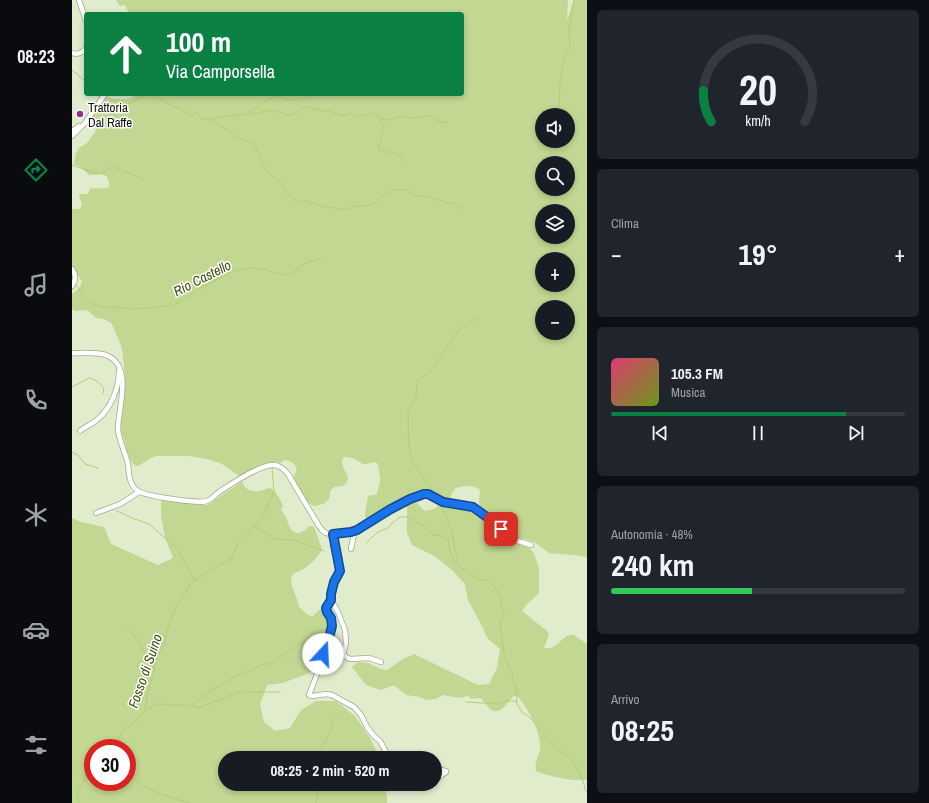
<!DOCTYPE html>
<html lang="it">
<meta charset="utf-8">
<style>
body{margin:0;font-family:"Archivo Narrow",sans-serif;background:#20242c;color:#f1f3f6;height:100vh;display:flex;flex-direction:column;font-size:15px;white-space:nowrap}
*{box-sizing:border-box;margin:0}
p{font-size:13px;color:#9ea1a6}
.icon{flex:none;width:22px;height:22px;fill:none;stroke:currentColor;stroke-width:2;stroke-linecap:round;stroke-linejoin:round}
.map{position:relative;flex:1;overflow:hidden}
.side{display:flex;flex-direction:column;gap:10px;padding:10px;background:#0d0f14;width:342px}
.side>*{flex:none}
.guide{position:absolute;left:12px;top:12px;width:380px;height:84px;border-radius:4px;box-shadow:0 2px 6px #0003;background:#0b8043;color:#fff;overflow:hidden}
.buttons{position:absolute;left:463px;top:108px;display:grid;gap:8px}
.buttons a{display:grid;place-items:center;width:40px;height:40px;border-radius:50%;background:#171b24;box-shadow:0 2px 6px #0003;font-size:20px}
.speed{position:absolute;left:12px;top:739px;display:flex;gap:8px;font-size:20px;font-weight:700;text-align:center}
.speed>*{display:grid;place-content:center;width:52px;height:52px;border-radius:50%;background:#171b24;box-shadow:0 2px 6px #0003;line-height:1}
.speed .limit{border:6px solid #d22;background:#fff;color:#111}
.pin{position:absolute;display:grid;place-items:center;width:34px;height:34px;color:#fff;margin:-17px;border-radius:8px;box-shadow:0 2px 6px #0006}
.me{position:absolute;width:44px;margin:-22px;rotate:20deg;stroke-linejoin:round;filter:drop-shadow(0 0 3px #0008)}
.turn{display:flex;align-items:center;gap:14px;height:84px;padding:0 16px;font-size:18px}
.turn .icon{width:52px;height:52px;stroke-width:2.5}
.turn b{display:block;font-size:28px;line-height:34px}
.big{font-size:30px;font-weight:700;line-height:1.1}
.side .widget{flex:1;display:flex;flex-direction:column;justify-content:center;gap:6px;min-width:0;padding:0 14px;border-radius:6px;background:#20242c}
.side .dial{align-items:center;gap:0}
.dial svg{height:104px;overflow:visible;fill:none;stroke:#363941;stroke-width:7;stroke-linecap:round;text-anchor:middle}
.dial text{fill:#f1f3f6;stroke:none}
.song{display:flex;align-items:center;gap:12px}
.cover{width:48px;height:48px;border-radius:6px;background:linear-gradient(135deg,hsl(340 70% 55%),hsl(80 70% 35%))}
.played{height:4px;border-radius:2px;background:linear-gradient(90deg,#0b8043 80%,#363941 80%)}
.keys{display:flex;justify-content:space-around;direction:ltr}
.heat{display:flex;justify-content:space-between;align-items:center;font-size:22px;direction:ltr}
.charge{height:6px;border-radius:3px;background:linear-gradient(90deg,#34c759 48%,#363941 0)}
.trip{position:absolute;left:146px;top:751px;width:224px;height:40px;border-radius:20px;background:#171b24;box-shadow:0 2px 6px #0003;font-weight:700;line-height:40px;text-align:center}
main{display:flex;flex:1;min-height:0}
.dock{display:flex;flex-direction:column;width:72px;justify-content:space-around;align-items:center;background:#090b0e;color:#9ea1a6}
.dock .icon{width:28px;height:28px}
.dock .selected{color:#0b8043}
.dock b{font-size:18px;color:#f1f3f6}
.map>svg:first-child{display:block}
</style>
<main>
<nav class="dock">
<b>08:23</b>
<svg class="icon selected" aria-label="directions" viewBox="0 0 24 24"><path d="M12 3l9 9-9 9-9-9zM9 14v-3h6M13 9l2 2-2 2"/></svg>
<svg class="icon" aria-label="music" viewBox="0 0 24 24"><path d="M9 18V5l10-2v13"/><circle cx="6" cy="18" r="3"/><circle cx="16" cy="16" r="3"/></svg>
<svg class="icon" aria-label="phone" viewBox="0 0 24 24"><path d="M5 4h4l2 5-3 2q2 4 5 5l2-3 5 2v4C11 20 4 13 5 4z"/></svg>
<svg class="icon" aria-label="climate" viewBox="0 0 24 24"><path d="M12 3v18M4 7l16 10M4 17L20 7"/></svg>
<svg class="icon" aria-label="car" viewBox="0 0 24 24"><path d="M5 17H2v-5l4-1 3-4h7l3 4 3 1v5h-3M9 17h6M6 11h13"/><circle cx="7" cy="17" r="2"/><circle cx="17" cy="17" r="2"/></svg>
<svg class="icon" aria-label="filters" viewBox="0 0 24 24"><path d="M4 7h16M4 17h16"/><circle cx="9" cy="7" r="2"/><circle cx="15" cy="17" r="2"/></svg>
</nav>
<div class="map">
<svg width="515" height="803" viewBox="0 0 515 803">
<rect width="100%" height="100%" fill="#e1eccc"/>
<g fill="#c1d792" fill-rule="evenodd">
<path d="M44,0h452l-1,20 7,-20h13v557l-14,-2 -24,-2 -15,-11 -15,-4 -10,-5 -9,-10 -20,-16 -1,-5 1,-12c-1,-1 -4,-3 -6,-3 -5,-2 -18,-1 -21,4 -2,3 -2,6 -4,9 -8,-1 -14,-10 -23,-10 -6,0 -35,13 -41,17 -6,4 -10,11 -18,12l-1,-1 -1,-2 2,-15 1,-4 3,-2h3l3,-1c0,-5 3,-9 3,-13 1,-5 -2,-11 -2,-17l-3,-2 -8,2h-4l-8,-5 -7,-2h-4c-5,6 2,14 4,20 -2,14 -10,6 -16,12 -4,3 0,9 -6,13 -3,3 -8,3 -12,4l-7,-4 -14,-23c1,-4 5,-9 3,-12 -2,-4 -7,-7 -11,-7 -4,1 -1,2 -5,3 -2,0 -4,-1 -7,-1 -11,0 -22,10 -31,16l-20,-14 -15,-5 -18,-3h-33l-7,3 -9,6 -4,1 -3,-2 -4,-7 -7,-24 -1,-10 4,-33v-14l-3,-28 -9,-22 -2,-3 -7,-4 -8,-1 -9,-8 -11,1 -4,-2v-15c5,-4 9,-7 10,-13l-5,-6 -5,-11v-55h6l3,-1 1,-4 -3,-7 1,-3h8l2,-5c7,-2 12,1 19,-2v-6l-3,-5 -5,-2 -10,1h-2l-8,-8 -7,-3 2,-11 3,-5 8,-5 8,-11 1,-3 -4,-7v-3l4,-7 9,-12 5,-1h18l5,-2 2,-3h327v-80h-333l-4,-9 -5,1zM470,115h26v26h-26zM470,163h26v26h-26zM470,211h26v26h-26zM470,259h26v26h-26zM470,307h26v26h-26z"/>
<path d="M170,482c1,2 2,4 4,6 3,3 10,4 15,3 3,-1 6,-3 9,-3 6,2 11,13 13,18l-2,3c1,2 2,4 4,6 3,5 4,18 13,18 4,0 8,-4 12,-7l4,1 8,22c-2,6 -12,16 -17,19 -5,4 -13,3 -14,11 0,9 7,19 8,28 3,2 9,10 14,9 2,-1 5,-5 7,-7l3,1 4,7 1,8 -6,17 -4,10 -3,16 -6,5 -26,10 -16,2 -7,19 4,18 11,9 15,-3 11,-18 15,-9h20l19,15 15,22 10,20h-155v26h160c0,7 3,12 2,19h-315v-285l9,4 23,5 7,17 47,21 15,-7 -8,-21 -4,-21v-17l40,6h6l4,-2 11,-8zM21,748h34v34h-34z"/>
<path d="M335,502l10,1 8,8 9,-2 6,-4 16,4 18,2 22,16 9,11 24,10 5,5 5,15v25l-13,12 -4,6 21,17 3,2 3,4 -5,14c14,3 17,-14 29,-13 3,1 11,7 14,9v136c-5,-1 -9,0 -13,0 -10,-1 -30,-5 -38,-9 -2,-8 3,-14 4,-22 0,-4 0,-8 -1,-12 -2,-11 -14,-34 -22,-41h-3c-7,6 -15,22 -25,12 -3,-3 -5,-7 -8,-10l-10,1 -3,-3 -9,2 -16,-3 -7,4 -10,1 -6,-3 -14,-2 -11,-9h-4l-10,4 -15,-5 -14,-18 6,-5 10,1 12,6 7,1 16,-11 11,-5 64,31 11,-1 8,-16 3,-19 -13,-11 -4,-10 -15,-28 -3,-16 -12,-13 -17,-14 -24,-12 -5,-12z"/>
</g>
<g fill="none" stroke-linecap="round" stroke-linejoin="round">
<g stroke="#b2ce73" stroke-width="1">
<polyline points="0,70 14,82"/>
<polyline points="26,94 29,98"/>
<polyline points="32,99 37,98 46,102 54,104 59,103 71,96 80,94 88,99 92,102 109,109 120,116 122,115 124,113 126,114 130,120 137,118 158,132 164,137 181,143 184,148 188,158 196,173 210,184 218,196 223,200 226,202 233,201 253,207 258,207 267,209 274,209 284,206 299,205 302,204 311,195 322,190 334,190 342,195 358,197 364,200 368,200 377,203 384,204 391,209"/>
<path d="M177,113c11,-8 15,-13 29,-17 15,7 20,5 35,-2"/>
<polyline points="485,115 487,110 488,84 489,80 490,68 494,53 498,47 497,28 502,0"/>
<path d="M139,119c3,0 6,-2 9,-2l39,-4 12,-3 18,5 8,-2 5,-5 7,-1 6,2 9,2h5l14,5 9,-3 3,3h7l10,-3 6,3 5,10 -2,15 -3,4 2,7 3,-3 2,1 2,2h4l2,2 2,-1 3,2 3,1 2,5"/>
<path d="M308,119l10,1 9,-4 12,2 19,-2c6,4 10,8 17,6"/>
<polyline points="484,142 485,141"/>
<polyline points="0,165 26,174 31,173 40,166 71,179"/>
<path d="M3,284c4,4 6,9 10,13 5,7 18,12 27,10l21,2 37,-3 8,-3 21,-14 34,-18 19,-3 14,2 16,5 5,-1 6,-2 12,-9 18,-5"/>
<path d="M0,387l17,-9c6,1 10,5 15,10l-1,6"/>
<polyline points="0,452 6,455 13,464 26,468"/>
<path d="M364,497c-5,-14 -17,-22 -22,-34 -8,-17 -5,-35 -6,-53 4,-5 8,-9 8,-14 1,-6 0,-11 2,-17l11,-6 30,-43 18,-13"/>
<path d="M366,502c14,17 15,41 20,62"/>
<polyline points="45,511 60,518 77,524 100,544 106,550 122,580"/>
<polyline points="182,526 203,539 222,540 252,551"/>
<path d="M295,543c5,-6 12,-14 20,-14l4,-5 9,-7h5l7,1 3,4 9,4 10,10 5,-1 7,3 3,3 1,11 4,9 4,5 20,13 10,2 7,6 6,13 1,7 2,7v3l-4,4 1,10 3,23 5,14 3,5 1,7 3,6 1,18 5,8 5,3 12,12 2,5 20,20 7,5 8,8v4l3,2 5,13 1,6 2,1"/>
<polyline points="54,628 63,636 82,670"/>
<polyline points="394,702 427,704 434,701 445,701"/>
<path d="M121,705c14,-15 41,-28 60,-36 4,-2 8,-4 12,-5 3,0 3,1 6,-1 10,-7 22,-14 33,-22"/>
<path d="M73,711c7,-5 13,-9 21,-6 11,0 22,-1 33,3l42,-17 5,1h34"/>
<polyline points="45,748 46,740 51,730 61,724 73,711 76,689 81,676 85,656 92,645 95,630 104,607 119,583 140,569 159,559 166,543 191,516 202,492 200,467"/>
<polyline points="248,758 248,749 259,732 260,721 268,713"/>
<polyline points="55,774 76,789 97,797 118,803"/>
<polyline points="7,803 5,792 15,776 21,774"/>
<polyline points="244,803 247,784"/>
</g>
<g stroke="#9faa8b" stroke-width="6">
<g id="street">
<polyline points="7,0 14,21"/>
<path d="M0,53c6,2 9,0 14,-4"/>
<polyline points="0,131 7,126"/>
<polyline points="0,136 13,123 33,94"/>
<path d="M0,269c4,6 4,10 0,17"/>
<path d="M0,353c10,1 27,-2 36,3 25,11 10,53 10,73 0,9 8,25 10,35 1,10 1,21 10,27 8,5 60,13 69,10 5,-2 8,-6 12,-9 12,-8 40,-27 54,-27 7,0 11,4 15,9l31,52c2,3 4,6 7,7 7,3 23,-1 31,-3l32,-20 21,-11 14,-5h4l15,8 30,5 22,16 13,13 10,5 13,4"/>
<path d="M8,431c5,-4 12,-7 18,-12 13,-11 21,-31 21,-48"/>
<polyline points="24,513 48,504 67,492"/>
<polyline points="261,534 268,571 262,582 259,594 259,600 266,612 273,630 274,643 272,651 272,655 274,657 278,659 297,658 309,662"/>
<path d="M279,549c1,-6 3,-12 3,-18"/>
<polyline points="259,600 254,609 259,618 259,631 253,645 247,669 237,695 240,696 254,694 260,695 282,707 289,715 295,727 302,736 308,741 317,758"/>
<polyline points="363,769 374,771 374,772 367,777"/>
<polyline points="328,784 330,787 332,786 333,784"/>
</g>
</g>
<use href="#street" stroke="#fff" stroke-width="4.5"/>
</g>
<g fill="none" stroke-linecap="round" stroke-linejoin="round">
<g stroke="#114b97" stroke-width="10">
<polyline id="route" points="251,654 253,645 258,634 260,626 259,618 255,612 254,608 259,600 259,594 262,582 268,571 261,534 279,532 285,530 317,510 338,499 352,494 356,494 371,502 401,507 423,523 429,529"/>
</g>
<use href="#route" stroke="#1a73e8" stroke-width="7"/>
</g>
<circle fill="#9a2d8d" stroke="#fff" stroke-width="1.5" cx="8" cy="114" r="4"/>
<g text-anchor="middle" stroke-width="3" stroke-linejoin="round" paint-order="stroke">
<g font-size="13" fill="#0d1106" stroke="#fff" text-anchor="start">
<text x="16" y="112">Trattoria<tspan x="16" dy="15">Dal Raffe</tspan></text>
</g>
<g font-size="14" font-style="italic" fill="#3d4e09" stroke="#fff">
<text transform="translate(130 278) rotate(-27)" y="5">Rio Castello</text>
<text transform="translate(73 671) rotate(-71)" y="5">Fosso di Suino</text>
</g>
</g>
</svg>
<div class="buttons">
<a><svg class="icon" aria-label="sound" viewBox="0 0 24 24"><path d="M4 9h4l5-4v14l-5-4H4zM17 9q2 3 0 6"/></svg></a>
<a><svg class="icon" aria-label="search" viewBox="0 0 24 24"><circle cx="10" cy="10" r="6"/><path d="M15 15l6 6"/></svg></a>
<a><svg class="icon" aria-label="layers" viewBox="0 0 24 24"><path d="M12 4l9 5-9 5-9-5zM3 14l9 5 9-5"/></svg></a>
<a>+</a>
<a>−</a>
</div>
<div class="speed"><div class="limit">30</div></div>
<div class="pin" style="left:429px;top:529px;background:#d93025"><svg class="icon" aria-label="arrive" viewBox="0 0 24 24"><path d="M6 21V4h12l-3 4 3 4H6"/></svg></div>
<svg class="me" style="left:251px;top:654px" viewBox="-20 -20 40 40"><circle r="19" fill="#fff"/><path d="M0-13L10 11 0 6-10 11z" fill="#1a73e8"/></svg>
<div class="trip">08:25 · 2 min · 520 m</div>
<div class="guide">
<div class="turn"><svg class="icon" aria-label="ahead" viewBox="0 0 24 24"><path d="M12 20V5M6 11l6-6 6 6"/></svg><div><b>100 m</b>Via Camporsella</div></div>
</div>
</div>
<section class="side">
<div class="widget dial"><svg viewBox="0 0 100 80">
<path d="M14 69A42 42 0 1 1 86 69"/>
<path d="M14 69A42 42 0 0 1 8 45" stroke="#0b8043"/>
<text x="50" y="56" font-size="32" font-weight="700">20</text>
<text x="50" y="72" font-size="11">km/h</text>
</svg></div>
<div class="widget"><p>Clima</p>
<div class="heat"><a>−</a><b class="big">19°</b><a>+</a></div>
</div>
<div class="widget">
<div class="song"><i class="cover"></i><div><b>105.3 FM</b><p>Musica</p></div></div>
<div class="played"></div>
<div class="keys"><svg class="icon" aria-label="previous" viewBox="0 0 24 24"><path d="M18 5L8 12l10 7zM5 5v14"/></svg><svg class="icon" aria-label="pause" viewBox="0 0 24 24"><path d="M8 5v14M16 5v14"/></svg><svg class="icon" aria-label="next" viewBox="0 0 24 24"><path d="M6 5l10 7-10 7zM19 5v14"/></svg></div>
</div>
<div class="widget"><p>Autonomia · 48%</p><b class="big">240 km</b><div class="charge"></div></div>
<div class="widget"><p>Arrivo</p><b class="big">08:25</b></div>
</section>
</main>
